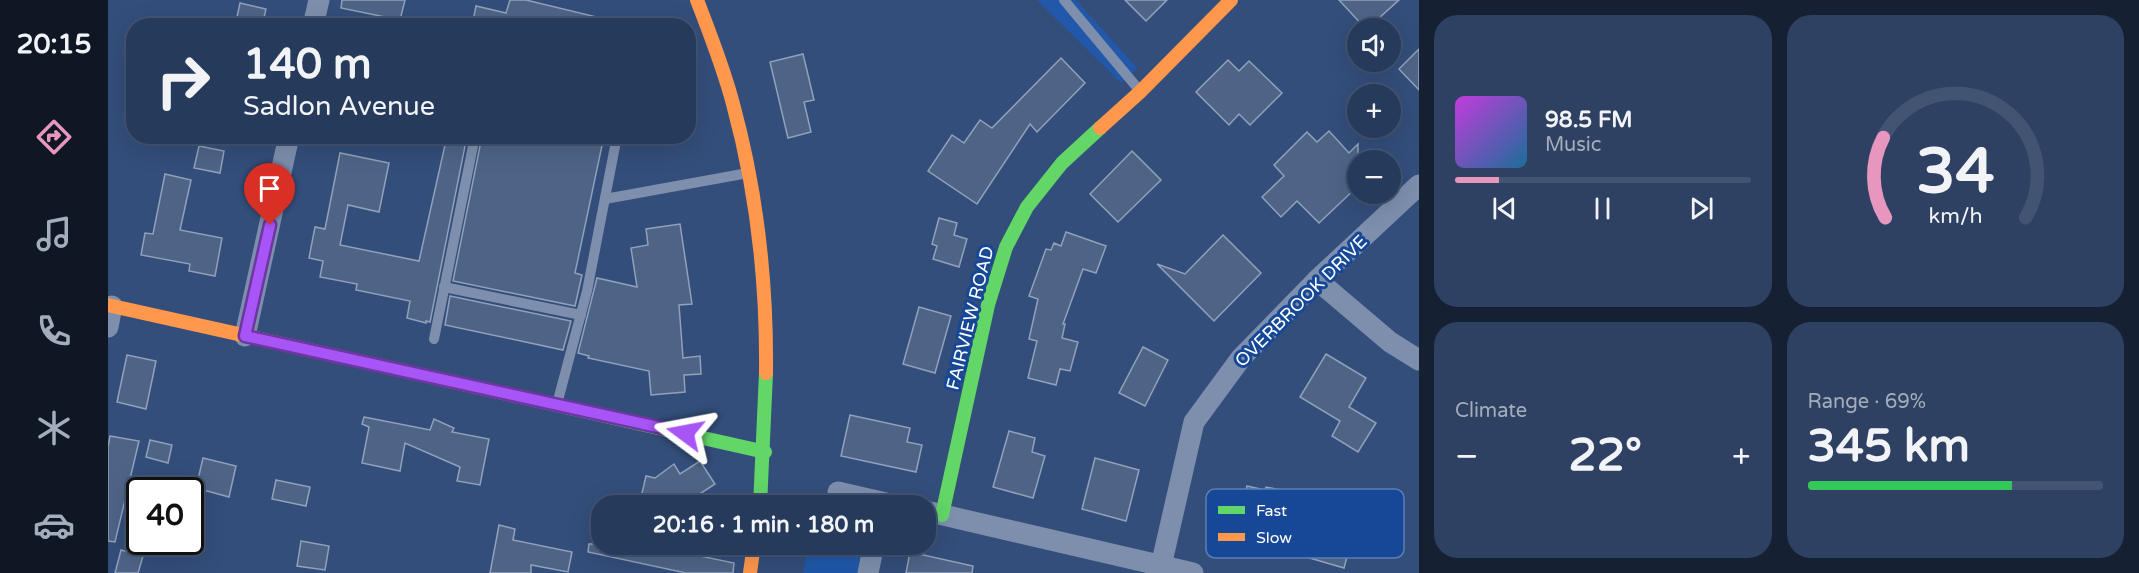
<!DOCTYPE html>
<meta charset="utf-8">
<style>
body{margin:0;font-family:"Varela Round",sans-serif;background:#2e4162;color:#f1f3f6;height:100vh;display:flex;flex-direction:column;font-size:22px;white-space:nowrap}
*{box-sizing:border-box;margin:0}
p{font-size:20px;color:#a4adbb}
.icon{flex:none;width:33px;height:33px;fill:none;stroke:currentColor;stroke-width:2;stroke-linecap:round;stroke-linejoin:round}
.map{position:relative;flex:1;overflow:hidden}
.drawer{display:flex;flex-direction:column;gap:15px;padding:15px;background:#152033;width:720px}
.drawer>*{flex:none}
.banner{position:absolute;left:18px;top:18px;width:570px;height:126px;border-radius:24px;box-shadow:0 6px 24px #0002,0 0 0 2px #425472;background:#263a5c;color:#f1f3f6;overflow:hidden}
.fabs{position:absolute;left:1239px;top:18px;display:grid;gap:12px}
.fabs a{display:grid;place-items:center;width:54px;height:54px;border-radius:50%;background:#263a5c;box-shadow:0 6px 24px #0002,0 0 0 2px #425472;font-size:30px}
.speed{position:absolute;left:18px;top:477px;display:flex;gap:12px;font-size:30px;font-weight:700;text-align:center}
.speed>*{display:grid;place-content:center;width:78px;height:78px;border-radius:50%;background:#263a5c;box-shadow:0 6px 24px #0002,0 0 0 2px #425472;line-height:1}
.speed .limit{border:3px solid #111;border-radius:9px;background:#fff;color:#111}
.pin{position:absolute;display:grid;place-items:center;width:51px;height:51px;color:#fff;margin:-62px -26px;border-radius:50% 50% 50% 0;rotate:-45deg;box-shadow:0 0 6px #0007}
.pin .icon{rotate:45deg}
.me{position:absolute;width:66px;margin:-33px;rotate:283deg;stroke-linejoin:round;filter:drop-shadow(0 0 4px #0008)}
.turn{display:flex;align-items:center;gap:21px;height:126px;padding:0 18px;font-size:27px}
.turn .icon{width:78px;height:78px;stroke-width:2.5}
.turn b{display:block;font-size:42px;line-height:51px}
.big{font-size:45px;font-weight:700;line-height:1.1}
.drawer .tile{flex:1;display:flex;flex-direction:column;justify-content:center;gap:9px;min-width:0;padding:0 21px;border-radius:24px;background:#2e4162}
.drawer .dial{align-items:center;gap:0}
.dial svg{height:156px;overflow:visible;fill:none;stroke:#425472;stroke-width:7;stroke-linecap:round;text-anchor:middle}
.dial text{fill:#f1f3f6;stroke:none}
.song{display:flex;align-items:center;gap:18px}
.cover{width:72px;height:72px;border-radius:9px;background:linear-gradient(135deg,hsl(290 70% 55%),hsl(200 70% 35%))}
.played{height:6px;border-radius:3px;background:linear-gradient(90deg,#e797bd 15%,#425472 15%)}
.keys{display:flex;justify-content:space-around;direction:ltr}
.heat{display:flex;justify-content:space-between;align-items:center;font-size:33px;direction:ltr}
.charge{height:9px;border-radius:4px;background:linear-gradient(90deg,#34c759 69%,#425472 0)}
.drawer .tiles{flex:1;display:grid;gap:15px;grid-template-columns:repeat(2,1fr)}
.trip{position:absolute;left:483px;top:495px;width:345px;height:60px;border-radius:24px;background:#263a5c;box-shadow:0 6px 24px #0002,0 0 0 2px #425472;font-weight:700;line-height:60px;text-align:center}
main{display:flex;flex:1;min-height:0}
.dock{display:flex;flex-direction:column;width:108px;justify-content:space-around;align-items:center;background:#0f1725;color:#a4adbb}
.dock .icon{width:42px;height:42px}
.dock .on{color:#e797bd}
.dock b{font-size:27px;color:#f1f3f6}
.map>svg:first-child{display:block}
</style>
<main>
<nav class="dock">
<b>20:15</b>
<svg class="icon on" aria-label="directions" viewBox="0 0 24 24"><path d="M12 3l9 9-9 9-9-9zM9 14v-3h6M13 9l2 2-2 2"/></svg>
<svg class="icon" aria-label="music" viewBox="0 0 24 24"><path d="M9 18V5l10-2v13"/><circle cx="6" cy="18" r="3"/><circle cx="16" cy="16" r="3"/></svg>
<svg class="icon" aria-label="phone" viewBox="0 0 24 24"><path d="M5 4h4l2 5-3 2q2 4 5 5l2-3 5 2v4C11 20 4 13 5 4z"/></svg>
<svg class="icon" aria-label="climate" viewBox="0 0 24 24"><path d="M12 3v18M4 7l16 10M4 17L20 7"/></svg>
<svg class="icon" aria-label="car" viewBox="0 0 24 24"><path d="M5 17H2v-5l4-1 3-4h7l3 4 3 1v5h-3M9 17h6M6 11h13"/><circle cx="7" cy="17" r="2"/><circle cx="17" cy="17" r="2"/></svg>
</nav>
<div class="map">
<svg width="1311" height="573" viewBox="0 0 1311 573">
<rect width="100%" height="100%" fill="#334e7a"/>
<g fill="#2158aa">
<polygon points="929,0 968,0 1029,68 1013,83"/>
<polygon points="701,545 755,545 749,573 695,573"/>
</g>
<g fill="#4e6487" stroke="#91a1ba" stroke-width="1.5">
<polygon points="234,0 297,0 292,20 233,8"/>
<polygon points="402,0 418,0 497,19 497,26 364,26 368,6 398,13"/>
<polygon points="1017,0 1059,0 1038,21"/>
<polygon points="1231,0 1291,0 1260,28 1257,28"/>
<polygon points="132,3 158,9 154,26 127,26"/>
<polygon points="1311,49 1311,90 1291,69"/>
<polygon points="695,54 706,100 696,102 703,132 680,138 662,62"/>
<polygon points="953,58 977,83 929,132 922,124 869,204 820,171 844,135 856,143 872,120 884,128"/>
<polygon points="1120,60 1131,71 1141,61 1174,93 1142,125 1131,114 1121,125 1088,92"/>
<polygon points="1221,131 1241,153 1250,144 1250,186 1211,223 1189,201 1173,217 1154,197 1176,176 1166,165 1199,132 1209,142"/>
<polygon points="339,136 359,136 322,322 318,321 318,323 299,318 302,301 248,290 249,284 212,277 215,261 201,258 207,227 217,229 232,153 281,163 271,212 240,205 232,245 311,261"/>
<polygon points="374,136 496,136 467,273 474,275 467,306 345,281"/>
<polygon points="91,146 116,151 112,173 86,168"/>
<polygon points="1024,151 1053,180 1010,222 982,194"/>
<polygon points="57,174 83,180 72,230 114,238 107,276 81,271 82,264 33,255 37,233 45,234"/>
<polygon points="831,218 849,223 846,235 859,239 851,267 825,259 829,246 824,244"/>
<polygon points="572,224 584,304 571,305 575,358 592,356 593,374 576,375 577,392 543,395 541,371 480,358 481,356 470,353 489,278 529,287 523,248 540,245 538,229"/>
<polygon points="958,232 998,246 988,273 975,269 955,324 957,324 954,338 970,342 962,371 952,369 948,385 920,378 929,341 921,339 930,299 921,296 938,249 943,250 946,243 953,246"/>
<polygon points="1115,235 1153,273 1106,321 1049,264 1077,274"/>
<polygon points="342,296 463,321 455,350 337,325"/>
<polygon points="811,307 843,316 827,373 795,364"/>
<polygon points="1035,347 1060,360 1037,406 1011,393"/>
<polygon points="1218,354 1258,378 1241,407 1268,423 1250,452 1224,436 1232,421 1192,397"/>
<polygon points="19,355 48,361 38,409 9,402"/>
<polygon points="742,415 802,428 799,442 814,445 808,472 733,456"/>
<polygon points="256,417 322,430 326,419 346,428 344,432 381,439 372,485 349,481 352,467 297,443 292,471 254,463 261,427 254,424"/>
<polygon points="901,431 927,438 924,452 937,456 925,498 885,487"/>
<polygon points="2,436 31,441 7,542 0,541 0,447"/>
<polygon points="42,440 64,445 60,463 38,457"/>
<polygon points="95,458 128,466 121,497 88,488"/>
<polygon points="987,458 1031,470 1018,521 974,509"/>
<polygon points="592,461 607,484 587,497 591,506 531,506 538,476 547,478 566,464 572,474"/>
<polygon points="168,480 202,487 198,506 164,499"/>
<polygon points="1139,486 1157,490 1158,487 1208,497 1203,519 1168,512 1164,529 1149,525 1147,535 1113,528 1120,492 1137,496"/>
<polygon points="1209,511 1257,524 1249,556 1240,553 1236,568 1198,557"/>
<polygon points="391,525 407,529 405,540 464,552 460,572 423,565 423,573 382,573"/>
<polygon points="193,541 221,546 217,570 189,566"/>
<polygon points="481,544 575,544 573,552 626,563 625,573 578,573 480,552"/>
<polygon points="13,550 35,556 30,573 7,573"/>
<polygon points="802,552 865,566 864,573 798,573"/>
</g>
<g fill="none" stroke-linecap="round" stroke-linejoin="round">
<g stroke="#7d8fad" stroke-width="10">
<polyline points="956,0 1032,91"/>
<polyline points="497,199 640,173"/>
<polyline points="336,287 473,315"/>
<polyline points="326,339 367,136"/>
<polyline points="449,404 479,291 509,136"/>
</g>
<g stroke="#7d8fad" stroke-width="21">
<polyline points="205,26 211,0"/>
<polyline points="1209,280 1282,342 1311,360"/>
<polyline points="0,327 4,306"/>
<polyline points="137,336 181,136"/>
<polyline points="730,492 791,506"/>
<polyline points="818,511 1085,573"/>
<polyline points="1053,566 1086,422 1133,358 1209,280 1311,185"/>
<polyline points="760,573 766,544"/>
</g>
<g stroke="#63d668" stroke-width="14">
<polyline points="417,398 657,452"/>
<polyline points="652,506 658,373"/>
<polyline points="834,515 880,305 898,247 919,207 954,163 992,128"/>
</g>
<g stroke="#ff974d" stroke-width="14">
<path d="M589,0c13,34 27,69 36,104 24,88 34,179 33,269"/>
<polyline points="992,128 1032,92 1123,0"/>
<polyline points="0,305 417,398"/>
<polyline points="642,573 646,544"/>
</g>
</g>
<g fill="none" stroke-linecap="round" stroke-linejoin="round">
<g stroke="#6d37a1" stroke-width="15">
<polyline id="route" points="162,225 137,336 577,433"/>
</g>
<use href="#route" stroke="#a855f7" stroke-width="10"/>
</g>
<g text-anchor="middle" stroke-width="6" stroke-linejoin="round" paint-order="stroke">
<g font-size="18" fill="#fff" stroke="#164897">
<text transform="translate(1193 301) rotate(-45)" y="6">OVERBROOK DRIVE</text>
<text transform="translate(862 318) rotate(-76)" y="6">FAIRVIEW ROAD</text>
</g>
</g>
<rect x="1098" y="489" width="198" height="69" rx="9" fill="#164897" stroke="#5c7fb6" stroke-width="1.5"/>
<rect x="1110" y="506" width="27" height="8" fill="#63d668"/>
<rect x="1110" y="533" width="27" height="8" fill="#ff974d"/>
<g font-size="16" fill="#fff">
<text x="1148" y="516">Fast</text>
<text x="1148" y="543">Slow</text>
</g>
</svg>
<div class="fabs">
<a><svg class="icon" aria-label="sound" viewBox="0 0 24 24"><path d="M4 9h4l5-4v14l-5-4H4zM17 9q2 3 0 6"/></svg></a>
<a>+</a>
<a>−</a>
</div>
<div class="speed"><div class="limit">40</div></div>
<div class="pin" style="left:162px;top:225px;background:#d93025"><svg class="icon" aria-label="arrive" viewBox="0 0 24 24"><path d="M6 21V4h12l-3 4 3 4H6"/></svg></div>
<svg class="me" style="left:577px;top:433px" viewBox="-20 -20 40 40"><path d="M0-17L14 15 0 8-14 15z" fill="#a855f7" stroke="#fff" stroke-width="4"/></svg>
<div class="trip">20:16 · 1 min · 180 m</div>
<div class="banner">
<div class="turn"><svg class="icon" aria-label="right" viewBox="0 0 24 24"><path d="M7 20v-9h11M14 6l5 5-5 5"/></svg><div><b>140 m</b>Sadlon Avenue</div></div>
</div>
</div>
<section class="drawer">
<div class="tiles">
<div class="tile">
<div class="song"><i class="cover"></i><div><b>98.5 FM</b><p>Music</p></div></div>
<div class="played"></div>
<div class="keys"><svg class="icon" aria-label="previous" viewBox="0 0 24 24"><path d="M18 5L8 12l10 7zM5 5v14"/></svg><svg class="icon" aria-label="pause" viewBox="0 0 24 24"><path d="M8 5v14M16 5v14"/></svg><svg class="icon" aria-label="next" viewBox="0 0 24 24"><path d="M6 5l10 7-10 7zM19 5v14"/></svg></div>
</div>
<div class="tile dial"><svg viewBox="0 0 100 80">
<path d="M14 69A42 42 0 1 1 86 69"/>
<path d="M14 69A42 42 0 0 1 13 28" stroke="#e797bd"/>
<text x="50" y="56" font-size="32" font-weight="700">34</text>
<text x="50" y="72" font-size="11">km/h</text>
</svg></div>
<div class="tile"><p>Climate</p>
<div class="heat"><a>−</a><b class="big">22°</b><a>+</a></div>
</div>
<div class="tile"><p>Range · 69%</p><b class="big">345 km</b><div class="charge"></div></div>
</div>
</section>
</main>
